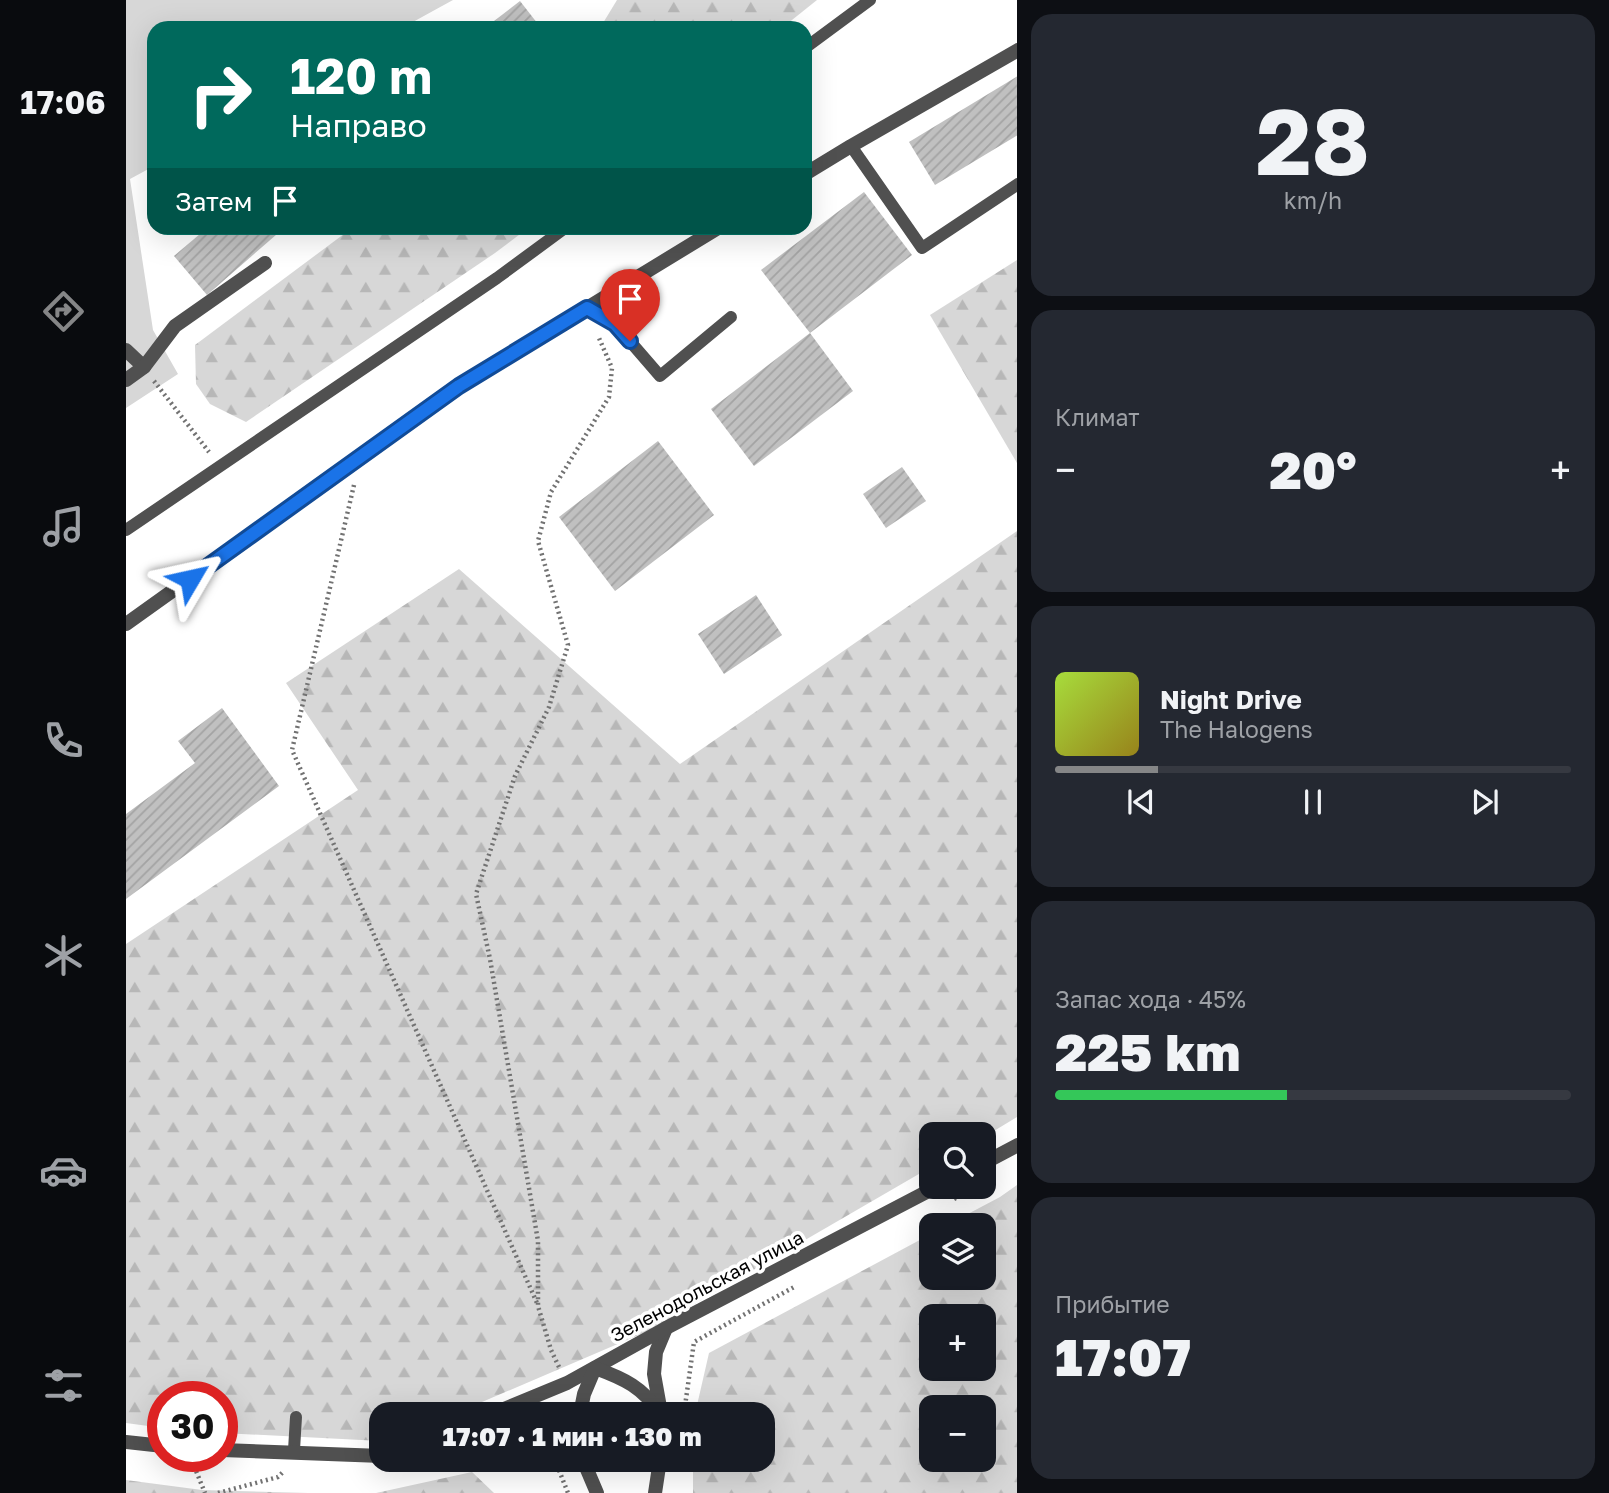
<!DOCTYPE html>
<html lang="ru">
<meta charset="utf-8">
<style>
body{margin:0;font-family:"Golos Text",sans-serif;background:#242831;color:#f1f3f6;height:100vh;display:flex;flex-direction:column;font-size:26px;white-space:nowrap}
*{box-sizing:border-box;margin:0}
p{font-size:23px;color:#9ea1a6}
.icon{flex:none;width:38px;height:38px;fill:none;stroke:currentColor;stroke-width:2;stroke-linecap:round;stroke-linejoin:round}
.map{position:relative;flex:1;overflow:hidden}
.drawer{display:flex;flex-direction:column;gap:14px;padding:14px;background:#0d0f14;width:592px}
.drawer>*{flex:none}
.hud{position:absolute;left:21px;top:21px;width:665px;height:214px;border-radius:21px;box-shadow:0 7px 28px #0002;background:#00695c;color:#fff;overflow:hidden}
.buttons{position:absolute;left:793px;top:1122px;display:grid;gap:14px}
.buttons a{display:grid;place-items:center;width:77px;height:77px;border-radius:14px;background:#171b24;box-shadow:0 7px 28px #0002;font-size:35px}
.speed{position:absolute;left:21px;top:1381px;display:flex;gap:14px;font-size:35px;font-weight:700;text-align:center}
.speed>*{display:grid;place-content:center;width:91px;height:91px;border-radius:50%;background:#171b24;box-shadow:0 7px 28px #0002;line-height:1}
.speed .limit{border:10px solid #d22;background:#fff;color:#111}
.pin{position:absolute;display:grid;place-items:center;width:60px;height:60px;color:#fff;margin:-72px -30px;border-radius:50% 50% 50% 0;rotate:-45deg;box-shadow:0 0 7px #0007}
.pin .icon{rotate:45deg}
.me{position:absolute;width:77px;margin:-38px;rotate:54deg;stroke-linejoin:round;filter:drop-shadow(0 0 5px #0008)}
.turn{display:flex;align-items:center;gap:24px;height:147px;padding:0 28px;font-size:32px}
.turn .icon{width:91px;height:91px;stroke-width:2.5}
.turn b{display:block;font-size:49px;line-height:60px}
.then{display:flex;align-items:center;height:66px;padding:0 28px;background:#0003;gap:14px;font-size:26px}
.big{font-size:52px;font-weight:800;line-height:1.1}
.drawer .tile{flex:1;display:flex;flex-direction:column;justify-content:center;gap:10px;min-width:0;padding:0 24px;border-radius:21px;background:#242831}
.drawer .dial{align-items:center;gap:0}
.dial b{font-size:91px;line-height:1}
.song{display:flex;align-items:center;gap:21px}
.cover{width:84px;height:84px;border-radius:10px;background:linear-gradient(135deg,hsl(80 70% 55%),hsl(50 70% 35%))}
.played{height:7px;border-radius:4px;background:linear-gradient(90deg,#858687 20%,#363941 20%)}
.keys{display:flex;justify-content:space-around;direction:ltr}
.heat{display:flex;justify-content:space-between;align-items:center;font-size:38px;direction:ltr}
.charge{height:10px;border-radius:5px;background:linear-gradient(90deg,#34c759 45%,#363941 0)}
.trip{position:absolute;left:243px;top:1402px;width:406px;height:70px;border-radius:21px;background:#171b24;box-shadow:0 7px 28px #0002;font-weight:800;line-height:70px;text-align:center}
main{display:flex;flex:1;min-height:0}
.menu{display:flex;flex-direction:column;width:126px;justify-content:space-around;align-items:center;background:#090b0e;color:#9ea1a6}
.menu .icon{width:49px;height:49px}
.menu .current{color:#858687}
.menu b{font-size:32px;color:#f1f3f6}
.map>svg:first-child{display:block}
</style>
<main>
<nav class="menu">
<b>17:06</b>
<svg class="icon current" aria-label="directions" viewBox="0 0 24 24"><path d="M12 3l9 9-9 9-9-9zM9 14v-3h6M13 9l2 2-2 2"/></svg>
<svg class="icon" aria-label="music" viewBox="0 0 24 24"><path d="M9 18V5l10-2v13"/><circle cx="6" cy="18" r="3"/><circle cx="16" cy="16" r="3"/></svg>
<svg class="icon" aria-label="phone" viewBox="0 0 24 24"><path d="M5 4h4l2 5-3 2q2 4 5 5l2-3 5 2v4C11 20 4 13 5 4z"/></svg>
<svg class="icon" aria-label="climate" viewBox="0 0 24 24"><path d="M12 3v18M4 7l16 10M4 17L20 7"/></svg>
<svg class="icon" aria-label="car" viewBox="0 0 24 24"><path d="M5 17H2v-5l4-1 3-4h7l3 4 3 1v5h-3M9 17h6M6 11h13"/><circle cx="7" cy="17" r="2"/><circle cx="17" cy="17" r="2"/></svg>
<svg class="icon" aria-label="filters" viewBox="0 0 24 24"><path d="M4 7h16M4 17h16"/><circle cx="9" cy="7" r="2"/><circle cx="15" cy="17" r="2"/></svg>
</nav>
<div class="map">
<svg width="892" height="1493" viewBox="0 0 892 1493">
<defs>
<pattern id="forest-firs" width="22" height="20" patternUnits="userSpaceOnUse" patternTransform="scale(1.75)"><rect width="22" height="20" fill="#d7d7d7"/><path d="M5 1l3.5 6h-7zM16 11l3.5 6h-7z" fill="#b7b7b7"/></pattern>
<pattern id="building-hatch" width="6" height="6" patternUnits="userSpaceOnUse" patternTransform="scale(1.75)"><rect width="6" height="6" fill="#c0c0c0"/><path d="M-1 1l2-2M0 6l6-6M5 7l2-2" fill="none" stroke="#a3a3a3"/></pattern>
</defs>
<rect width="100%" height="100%" fill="#fff"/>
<g fill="url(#forest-firs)" fill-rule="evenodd">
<polygon points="491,0 691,0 656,28 474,28"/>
<polygon points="226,228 402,228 369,253 120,422 84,404 70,384 69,345"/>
<polygon points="891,260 891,463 804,315"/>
<polygon points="891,531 891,1117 858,1137 858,1134 805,1134 805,1167 522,1331 328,1414 256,1414 255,1441 96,1433 96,1396 37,1396 37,1428 0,1423 0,944 232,790 160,683 333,569 554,764"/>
<path d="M891,1185v308h-324v-33h70v-46h-68l14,-61 222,-119v44h53v-53h-37l53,-28zM858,1316v52h-53v-52zM858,1407v53h-53v-53z"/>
<polygon points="346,1472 368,1493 250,1493"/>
<polygon points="0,1480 76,1490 182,1493 0,1493"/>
</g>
<polygon fill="#d7d7d7" points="0,0 327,0 276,28 28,28 28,166 4,179 27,330 52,374 0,408"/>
<g fill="url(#building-hatch)">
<polygon points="394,1 415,28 359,28"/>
<polygon points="892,76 892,135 809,185 783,142"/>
<polygon points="738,192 786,255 684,333 635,270"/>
<polygon points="81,228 158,228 81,295 48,256"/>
<polygon points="684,333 727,391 628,466 585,409"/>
<polygon points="532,441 588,515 489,591 433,517"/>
<polygon points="776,467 800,501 760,528 737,494"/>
<polygon points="630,595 656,635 598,674 572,634"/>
<polygon points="96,708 153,786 0,899 0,814 69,763 52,741"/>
</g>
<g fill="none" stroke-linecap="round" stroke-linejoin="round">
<g stroke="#727272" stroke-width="4.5" stroke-dasharray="2 3.5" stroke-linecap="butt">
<polyline points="28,381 83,452"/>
<polyline points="228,485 166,750 411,1303"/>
<polyline points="828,1199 851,1186"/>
<polyline points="433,1367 425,1350 412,1306 412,1241 364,959 350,894 389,776 423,707 442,645 412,541 425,492 483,397 486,368 473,338"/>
<polyline points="559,1406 568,1342 670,1286"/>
<polyline points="64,1456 79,1493"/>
<polyline points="429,1460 442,1493"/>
<polyline points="92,1493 152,1477 157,1472"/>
</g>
<g stroke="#505050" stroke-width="12">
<polyline points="679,48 744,0"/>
<polyline points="725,146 796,248 892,184"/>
<polyline points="461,308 489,324 534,376 605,317"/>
<polyline points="0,530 371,278 439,228"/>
<polyline points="162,1453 168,1450 170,1417"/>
</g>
<g stroke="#505050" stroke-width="14">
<polyline points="679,174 725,146 892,50"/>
<polyline points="0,350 18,367"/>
<polyline points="0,380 18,367 49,326 139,263"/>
<polyline points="0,624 333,386 592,228"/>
<polyline points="858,1163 892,1145"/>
<polyline points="393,1404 419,1414"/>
<polyline points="535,1413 528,1374 530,1352 540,1328"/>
<polyline points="366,1414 441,1383 540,1328 812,1186"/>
<polyline points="0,1442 37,1446"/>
<polyline points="96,1450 256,1456"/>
</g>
<g stroke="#505050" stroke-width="14">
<path d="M454,1414l4,-20 11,-26c30,11 47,19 66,46"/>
<polyline points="457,1460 471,1493"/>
<polyline points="529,1493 534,1460"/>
</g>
</g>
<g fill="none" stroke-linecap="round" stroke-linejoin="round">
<g stroke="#114b97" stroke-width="18">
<polyline id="route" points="64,579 333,386 461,308 489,324 504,341"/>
</g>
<use href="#route" stroke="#1a73e8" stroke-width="12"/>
</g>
<g text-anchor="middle" stroke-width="7" stroke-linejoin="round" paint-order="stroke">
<g font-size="19" fill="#000" stroke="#fff">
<text transform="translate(581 1286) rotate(-28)" y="7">Зеленодольская улица</text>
</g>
</g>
</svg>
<div class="buttons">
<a><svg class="icon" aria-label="search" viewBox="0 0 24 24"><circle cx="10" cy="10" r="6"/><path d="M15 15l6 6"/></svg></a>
<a><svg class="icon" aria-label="layers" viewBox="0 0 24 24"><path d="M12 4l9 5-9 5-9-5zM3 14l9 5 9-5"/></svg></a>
<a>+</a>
<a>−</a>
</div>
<div class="speed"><div class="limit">30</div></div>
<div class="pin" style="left:504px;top:341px;background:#d93025"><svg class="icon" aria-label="arrive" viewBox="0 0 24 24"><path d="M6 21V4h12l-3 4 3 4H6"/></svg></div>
<svg class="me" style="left:64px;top:579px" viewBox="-20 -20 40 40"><path d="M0-17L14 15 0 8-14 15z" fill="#1a73e8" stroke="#fff" stroke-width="4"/></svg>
<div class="trip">17:07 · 1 мин · 130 m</div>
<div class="hud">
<div class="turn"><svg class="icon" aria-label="right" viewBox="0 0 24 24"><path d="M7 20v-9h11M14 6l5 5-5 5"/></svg><div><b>120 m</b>Направо</div></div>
<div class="then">Затем<svg class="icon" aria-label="arrive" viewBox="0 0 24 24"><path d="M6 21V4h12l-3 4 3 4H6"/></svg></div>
</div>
</div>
<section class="drawer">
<div class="tile dial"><b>28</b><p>km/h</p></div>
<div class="tile"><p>Климат</p>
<div class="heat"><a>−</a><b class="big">20°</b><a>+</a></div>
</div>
<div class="tile">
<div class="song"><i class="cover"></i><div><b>Night Drive</b><p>The Halogens</p></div></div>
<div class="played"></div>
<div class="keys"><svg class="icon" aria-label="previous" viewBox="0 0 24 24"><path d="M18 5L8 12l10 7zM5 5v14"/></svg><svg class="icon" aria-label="pause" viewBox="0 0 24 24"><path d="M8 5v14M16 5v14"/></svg><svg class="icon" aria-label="next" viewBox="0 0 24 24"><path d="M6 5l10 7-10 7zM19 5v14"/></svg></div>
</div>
<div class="tile"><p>Запас хода · 45%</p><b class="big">225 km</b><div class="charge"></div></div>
<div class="tile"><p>Прибытие</p><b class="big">17:07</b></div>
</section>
</main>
